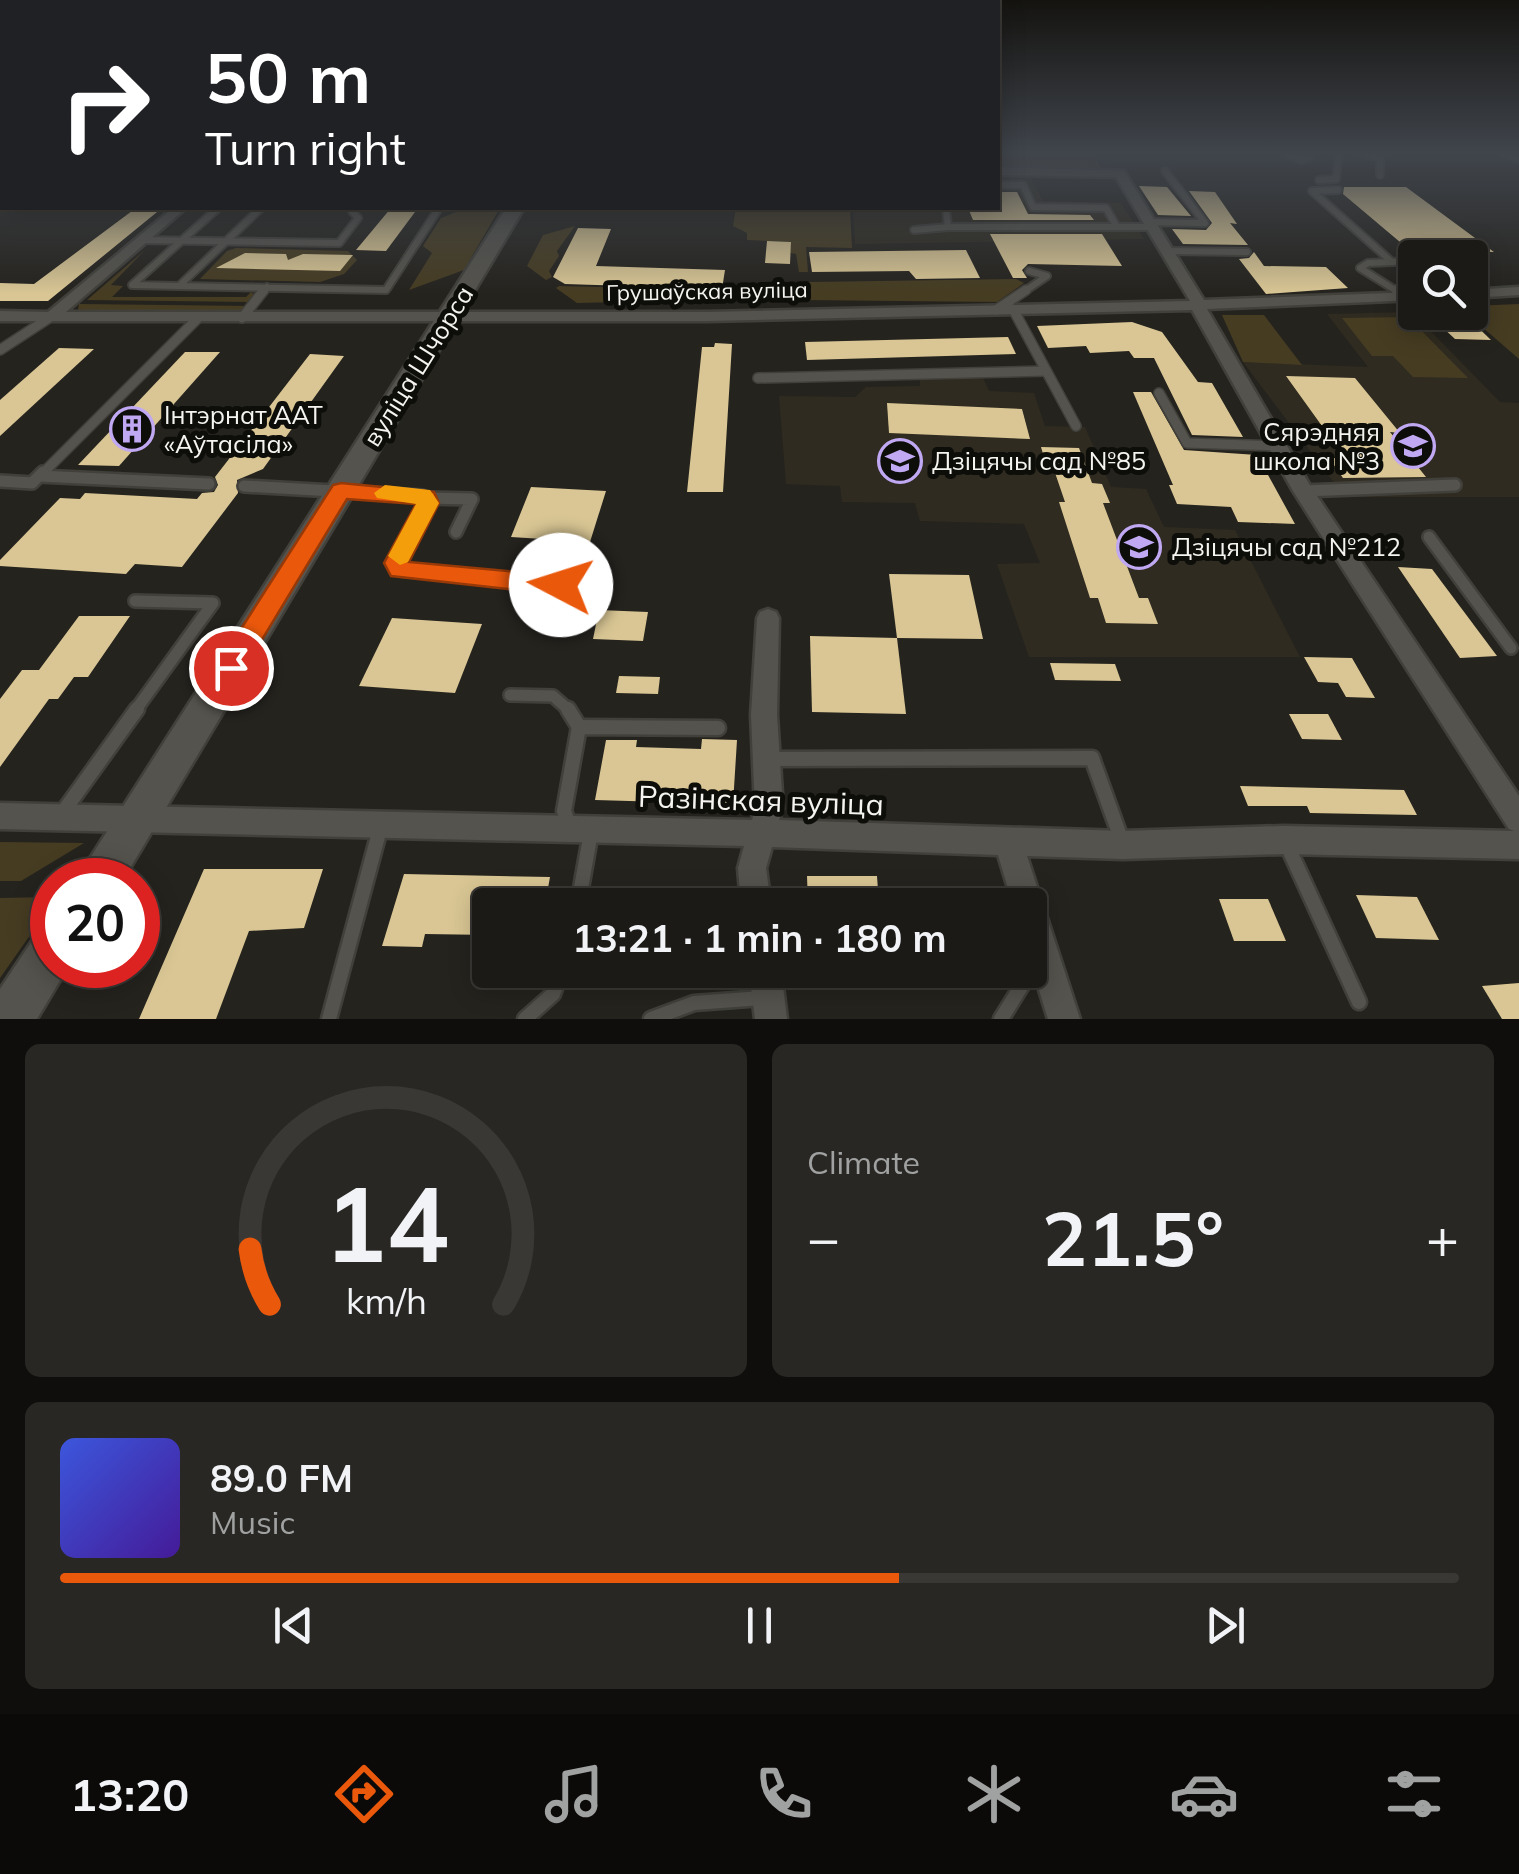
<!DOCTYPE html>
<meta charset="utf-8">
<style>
body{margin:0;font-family:Mulish,sans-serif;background:#292723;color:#f1f3f6;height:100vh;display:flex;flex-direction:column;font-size:38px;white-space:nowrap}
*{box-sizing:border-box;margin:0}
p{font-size:32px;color:#a0a1a1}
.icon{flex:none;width:55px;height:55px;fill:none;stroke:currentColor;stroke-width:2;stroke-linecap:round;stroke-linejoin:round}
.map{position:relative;height:1019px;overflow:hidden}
.details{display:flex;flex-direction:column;gap:25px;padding:25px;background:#0f0e0c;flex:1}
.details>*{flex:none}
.hud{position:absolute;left:0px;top:0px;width:1000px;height:210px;box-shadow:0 5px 25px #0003,0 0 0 2px #3a3835;background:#202124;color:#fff;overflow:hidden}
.controls{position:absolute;left:1398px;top:240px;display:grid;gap:20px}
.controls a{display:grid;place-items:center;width:90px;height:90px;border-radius:10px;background:#1c1a16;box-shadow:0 5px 25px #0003,0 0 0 2px #3a3835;font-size:50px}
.speed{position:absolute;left:30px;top:858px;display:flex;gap:20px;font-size:50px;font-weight:700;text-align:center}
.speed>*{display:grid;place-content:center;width:130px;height:130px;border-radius:50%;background:#1c1a16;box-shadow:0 5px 25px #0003,0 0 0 2px #3a3835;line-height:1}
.speed .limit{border:15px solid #d22;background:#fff;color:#111}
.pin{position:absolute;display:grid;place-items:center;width:85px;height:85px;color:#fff;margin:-42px;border:5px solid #fff;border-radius:50%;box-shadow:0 2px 10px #0007}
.me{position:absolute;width:110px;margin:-55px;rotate:275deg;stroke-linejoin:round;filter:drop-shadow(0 0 8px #0008)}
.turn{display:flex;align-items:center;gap:35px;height:210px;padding:0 40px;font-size:45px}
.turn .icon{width:130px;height:130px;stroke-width:2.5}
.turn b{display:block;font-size:70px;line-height:85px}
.big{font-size:75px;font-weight:700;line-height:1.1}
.details .tile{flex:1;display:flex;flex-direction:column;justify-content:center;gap:15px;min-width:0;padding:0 35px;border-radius:15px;background:#292723}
.details .dial{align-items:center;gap:0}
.dial svg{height:260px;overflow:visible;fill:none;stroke:#3a3835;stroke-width:7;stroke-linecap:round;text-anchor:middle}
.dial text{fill:#f1f3f6;stroke:none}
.song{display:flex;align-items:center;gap:30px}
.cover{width:120px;height:120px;border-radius:15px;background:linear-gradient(135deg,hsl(230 70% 55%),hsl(260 70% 35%))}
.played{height:10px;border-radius:5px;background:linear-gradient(90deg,#ea580c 60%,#3a3835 60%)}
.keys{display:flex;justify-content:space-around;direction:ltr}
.heat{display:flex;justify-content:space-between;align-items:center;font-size:55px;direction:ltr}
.details .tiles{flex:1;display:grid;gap:25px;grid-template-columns:1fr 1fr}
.tile:last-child{grid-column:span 2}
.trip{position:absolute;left:472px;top:888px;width:575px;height:100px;border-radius:10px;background:#1c1a16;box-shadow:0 5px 25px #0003,0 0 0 2px #3a3835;font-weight:700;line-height:100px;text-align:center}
.menu{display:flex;height:160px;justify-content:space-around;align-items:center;background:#0b0a09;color:#a0a1a1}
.menu .icon{width:70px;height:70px}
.menu .selected{color:#ea580c}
.menu b{font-size:45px;color:#f1f3f6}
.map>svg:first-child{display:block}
</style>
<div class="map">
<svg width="1519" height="1019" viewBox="0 0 1519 1019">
<rect width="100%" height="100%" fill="#25231e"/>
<g fill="#2f2b20">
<polygon points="998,178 1031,178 1043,201 1121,203 1144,239 855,244 853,208 998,208"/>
<polygon points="1412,312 1500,402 1519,403 1519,497 1345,497 1243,362 1368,367 1327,314"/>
<polygon points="983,378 989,391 1034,393 1045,426 1085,427 1111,487 1146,489 1164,527 1235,530 1300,657 1029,657 997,564 1040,563 1024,524 920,521 915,503 842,502 840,486 786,484 779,396 855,397 866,387 920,386 920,380"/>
</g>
<g fill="#463c22">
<polygon points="998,152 1092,152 1103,171 998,169"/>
<polygon points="466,208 500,208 464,270 409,290 432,253 423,246 441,218"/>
<polygon points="736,208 850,208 852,248 806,247 808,272 799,272 796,254 790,253 791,242 747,240 747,233 733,226"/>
<polygon points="575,226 557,251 559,256 549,271 552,277 546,280 527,266 543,235"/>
<polygon points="236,248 348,251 357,260 344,274 320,282 200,279 227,251"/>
<polygon points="145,250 111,285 123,286 112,297 246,297 251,292 256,296 250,302 87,300"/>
<polygon points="1016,279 1024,283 997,302 801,300 800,285 806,282"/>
<polygon points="559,286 719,290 701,300 577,303 556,288"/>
<polygon points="79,304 250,306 243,314 85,311 78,310"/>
<polygon points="1519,304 1519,359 1466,313 1470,312 1470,306"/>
<polygon points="1222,315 1264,315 1302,365 1243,362"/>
<polygon points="1408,317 1468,378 1413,377 1393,356 1372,356 1342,318"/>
<polygon points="0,842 84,843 21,881 0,881"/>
<polygon points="52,897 52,904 0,978 0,898"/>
</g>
<g fill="#d9c694">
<polygon points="1139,186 1167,187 1191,216 1158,215"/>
<polygon points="1344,187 1406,187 1494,252 1480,252 1469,245 1463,252 1443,252 1432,245 1426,252 1413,253 1343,194"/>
<polygon points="1189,191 1215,192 1237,224 1230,223 1248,245 1183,244 1172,229 1206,230 1212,223"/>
<polygon points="998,192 1017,192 1028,214 1090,215 1094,220 973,220 968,208 998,208"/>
<polygon points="136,208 162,208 48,301 0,301 0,283 34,284"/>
<polygon points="391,208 418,208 386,251 356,250"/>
<polygon points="578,228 611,229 596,266 725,270 722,289 565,284 553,277"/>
<polygon points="990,234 1102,234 1122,266 1028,264 1022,270 1027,278 1013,278"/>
<polygon points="767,241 791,242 790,264 765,263"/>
<polygon points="966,250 980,278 916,279 909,271 812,272 809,252"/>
<polygon points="1254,252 1264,266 1326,267 1348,288 1266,294 1239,259 1249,258"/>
<polygon points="245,253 286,254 288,260 303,254 353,255 340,271 216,268"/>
<polygon points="1427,313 1464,314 1491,340 1455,339"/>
<polygon points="1132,322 1162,332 1198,382 1212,383 1243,437 1192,435 1154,358 1134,358 1129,351 1090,353 1086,346 1048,348 1037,326"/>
<polygon points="1008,337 1016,354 807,360 805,342"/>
<polygon points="715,343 732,344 723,492 687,492 702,347 714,347"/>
<polygon points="59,348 94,349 0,436 0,400"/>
<polygon points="185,352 220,352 119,466 78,465"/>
<polygon points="310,354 344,356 263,469 237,480 238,493 182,567 135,564 126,574 0,566 0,560 60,498 80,499 85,493 197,499 202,493 214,492 218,485 215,477"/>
<polygon points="1286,376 1355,378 1400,433 1390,432 1426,477 1343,478 1329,458 1345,458"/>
<polygon points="1133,392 1151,392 1184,450 1257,455 1295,524 1238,522 1231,507 1177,504 1169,485 1173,485"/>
<polygon points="887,403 1022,409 1030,439 889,433"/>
<polygon points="1041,447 1079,448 1092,483 1102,484 1110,503 1103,503 1139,598 1148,598 1158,624 1106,623 1098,598 1090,598 1059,502 1065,502 1052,464 1046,464"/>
<polygon points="531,487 606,491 590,542 511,537"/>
<polygon points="1398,567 1432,569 1497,656 1460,658"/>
<polygon points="889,574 969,575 983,639 897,638"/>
<polygon points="599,610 648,612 643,641 593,639"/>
<polygon points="79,616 130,616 88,677 74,677 58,699 49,699 0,767 0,699 22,670 39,670"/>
<polygon points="392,618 482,624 455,693 359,686"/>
<polygon points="810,636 897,638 906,714 812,712"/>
<polygon points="1304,657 1352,658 1375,698 1346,697 1338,683 1318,682"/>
<polygon points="1050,663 1115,664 1121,681 1055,680"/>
<polygon points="619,676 660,677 658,694 616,693"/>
<polygon points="1289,714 1328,714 1342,740 1302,739"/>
<polygon points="702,739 737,740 733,804 595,800 606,740 637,740 636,747 701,749"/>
<polygon points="1240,786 1404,790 1417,815 1310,813 1307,806 1248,806"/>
<polygon points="204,869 323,869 304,928 249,931 216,1019 139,1019"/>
<polygon points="404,874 550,877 545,905 490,905 490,935 425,934 422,947 382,946"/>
<polygon points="807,876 877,876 879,905 808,905"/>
<polygon points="1356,895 1417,897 1439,940 1376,938"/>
<polygon points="1219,899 1268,899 1286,941 1234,941"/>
<polygon points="1519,983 1519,1019 1502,1019 1482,986"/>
</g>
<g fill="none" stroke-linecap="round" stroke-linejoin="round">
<g stroke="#41403b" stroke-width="10">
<g id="lane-far3">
<polyline points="1282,152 1301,160 1310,157 1305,152"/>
<polyline points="1361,152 1380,158 1380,175"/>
<polyline points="1319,180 1336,179 1339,152"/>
<polyline points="998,185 1023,185 1033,207 1106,208 1117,227"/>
<polyline points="1338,190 1312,191 1392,262"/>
<polyline points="261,208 179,286 386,290 439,208"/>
<polyline points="1147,222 1205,223 1165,171"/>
<polyline points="948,227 1150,227"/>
<polyline points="914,230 948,227 946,208"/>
<polyline points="140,240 339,243 358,218 352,211"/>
<polyline points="1166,251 1247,252"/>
<polyline points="1433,252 1439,258"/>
<polyline points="1470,252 1476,258 1470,258"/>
<polyline points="179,286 132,285 218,208"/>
<polyline points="262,293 267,287"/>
<polyline points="1022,293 1047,276 1029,271"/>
<polyline points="1400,293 1360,268 1368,263 1415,261"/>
</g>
</g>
<g stroke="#41403b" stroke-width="12">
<g id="lane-far2">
<polyline points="1396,290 1407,297"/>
<polyline points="1013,309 1076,426"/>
<polyline points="996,310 1026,290"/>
<polyline points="242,318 264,290"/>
<polyline points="0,350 52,316"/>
<polyline points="758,378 1046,371"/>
<polyline points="1159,393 1187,443 1277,446"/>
<polyline points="41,475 198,318"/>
</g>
</g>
<g stroke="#41403b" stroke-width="16">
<g id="lane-far1">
<polyline points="39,476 209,484"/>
<polyline points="0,481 32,483 43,472"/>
<polyline points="244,486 422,496 428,503 396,563 400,570 561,585"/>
<polyline points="1304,491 1455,485"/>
<polyline points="426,498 472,499 456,532"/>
<polyline points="1429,537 1511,648"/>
<polyline points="135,601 213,603 135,711"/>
<polyline points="510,695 553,696 570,711"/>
</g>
</g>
<g stroke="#41403b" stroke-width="19">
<g id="lane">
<polyline points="568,709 579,727"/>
<polyline points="767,759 1092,758 1123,844"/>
<polyline points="63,812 137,709"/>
<polyline points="569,825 564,811 579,727 718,728"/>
<polyline points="1287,845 1359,1002"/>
<polyline points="578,905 591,832"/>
<polyline points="329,1019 380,829"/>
<polyline points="525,1019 553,994 562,970"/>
<polyline points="651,1019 694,1003 762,998"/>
<polyline points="1001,1019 1024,982 1046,968"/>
</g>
</g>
<g stroke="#41403b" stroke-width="5">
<g id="street">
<polygon points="1498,152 1519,155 1519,162 1500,154"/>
<polygon points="998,167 1124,171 1204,300 1415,292 1415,300 1207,309 1311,487 1519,796 1519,859 1284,854 1123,859 1027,856 1080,1019 1048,1019 1030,961 1030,905 1013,905 998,855 772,847 766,868 771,905 741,905 738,868 744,846 0,829 0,803 752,820 755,809 751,715 757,618 760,612 768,609 776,612 779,618 777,715 783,809 779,820 1123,831 1284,826 1514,831 1509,829 1293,491 1192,310 708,321 0,321 0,311 48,312 173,208 186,208 66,312 708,312 1190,301 1116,177 998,175"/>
<polygon points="1519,287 1519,295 1470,298 1470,290"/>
<polygon points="749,970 781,970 787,1019 755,1019"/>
</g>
</g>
<g stroke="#41403b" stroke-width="5">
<g id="secondary">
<polygon points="506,208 524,208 123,880 76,880"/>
<polygon points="52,928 52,965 68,967 37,1019 0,1019 0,989 36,935"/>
</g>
</g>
<use href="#lane-far3" stroke="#55534d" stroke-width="6"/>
<use href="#lane-far2" stroke="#55534d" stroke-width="9"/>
<use href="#lane-far1" stroke="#55534d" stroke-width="11"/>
<use href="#lane" stroke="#55534d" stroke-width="14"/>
<use href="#street" fill="#55534d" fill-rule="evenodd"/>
<use href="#secondary" fill="#55534d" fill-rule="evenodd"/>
</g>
<linearGradient id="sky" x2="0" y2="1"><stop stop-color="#141310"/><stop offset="0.52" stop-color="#40454c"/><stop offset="1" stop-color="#40454c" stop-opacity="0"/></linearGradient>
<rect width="1519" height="294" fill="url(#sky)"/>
<polygon fill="#ea580c" stroke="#983908" stroke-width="2.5" points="341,483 434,492 439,503 409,562 561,576 570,579 573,585 570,592 561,595 391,576 384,563 416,504 347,499 240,676 231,680 221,676 217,668 221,660 333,485"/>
<polygon fill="#f59e0b" points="385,485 430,490 439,503 408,562 400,565 388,556 416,504 377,498 374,493"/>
<defs>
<g id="building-ring" transform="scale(2.25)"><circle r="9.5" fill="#0d0d0a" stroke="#c0a8f3" stroke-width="1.5"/><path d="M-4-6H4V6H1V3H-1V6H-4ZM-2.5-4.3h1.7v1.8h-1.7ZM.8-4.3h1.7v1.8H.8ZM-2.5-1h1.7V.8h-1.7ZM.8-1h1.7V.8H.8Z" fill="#c0a8f3"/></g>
<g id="school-ring" transform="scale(2.25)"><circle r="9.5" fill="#0d0d0a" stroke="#c0a8f3" stroke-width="1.5"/><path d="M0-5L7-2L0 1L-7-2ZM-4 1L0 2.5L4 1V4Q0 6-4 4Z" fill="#c0a8f3"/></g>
</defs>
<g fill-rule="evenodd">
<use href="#building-ring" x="132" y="429"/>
<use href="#school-ring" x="1413" y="446"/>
<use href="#school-ring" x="900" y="461"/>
<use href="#school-ring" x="1139" y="547"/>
</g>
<g text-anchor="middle" stroke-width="10" stroke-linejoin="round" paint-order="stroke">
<g font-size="22" fill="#f5f4f0" stroke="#0d0d0a">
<text transform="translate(707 291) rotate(-1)" y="8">Грушаўская вуліца</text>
</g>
<g font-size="25" fill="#f5f4f0" stroke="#0d0d0a">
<text transform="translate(418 366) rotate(-58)" y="9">вуліца Шчорса</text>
</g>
<g font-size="25" fill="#f5f4f0" stroke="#0d0d0a" text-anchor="start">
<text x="164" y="424">Інтэрнат ААТ<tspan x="164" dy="29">«Аўтасіла»</tspan></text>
<text x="1380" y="441" text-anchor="end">Сярэдняя<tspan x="1380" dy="29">школа №3</tspan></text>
<text x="932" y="470">Дзіцячы сад №85</text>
<text x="1172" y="556">Дзіцячы сад №212</text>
</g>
<g font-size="30" fill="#f5f4f0" stroke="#0d0d0a">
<text transform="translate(761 801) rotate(2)" y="10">Разінская вуліца</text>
</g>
</g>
</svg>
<div class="controls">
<a><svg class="icon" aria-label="search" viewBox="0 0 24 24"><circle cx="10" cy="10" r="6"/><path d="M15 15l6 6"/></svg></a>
</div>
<div class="speed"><div class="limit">20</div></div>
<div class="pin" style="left:231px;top:668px;background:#d93025"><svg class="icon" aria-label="arrive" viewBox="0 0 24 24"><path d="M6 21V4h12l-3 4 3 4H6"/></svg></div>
<svg class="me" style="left:561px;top:585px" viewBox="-20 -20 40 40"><circle r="19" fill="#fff"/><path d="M0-13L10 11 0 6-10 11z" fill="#ea580c"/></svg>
<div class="trip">13:21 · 1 min · 180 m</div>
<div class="hud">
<div class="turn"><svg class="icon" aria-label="right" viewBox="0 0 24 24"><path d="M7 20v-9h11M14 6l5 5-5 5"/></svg><div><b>50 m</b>Turn right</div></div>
</div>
</div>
<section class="details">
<div class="tiles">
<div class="tile dial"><svg viewBox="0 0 100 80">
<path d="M14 69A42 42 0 1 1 86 69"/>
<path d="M14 69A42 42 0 0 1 8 52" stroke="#ea580c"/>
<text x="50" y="56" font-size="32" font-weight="700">14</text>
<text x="50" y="72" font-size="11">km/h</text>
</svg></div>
<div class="tile"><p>Climate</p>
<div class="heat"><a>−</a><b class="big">21.5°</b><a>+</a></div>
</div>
<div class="tile">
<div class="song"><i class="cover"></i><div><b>89.0 FM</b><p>Music</p></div></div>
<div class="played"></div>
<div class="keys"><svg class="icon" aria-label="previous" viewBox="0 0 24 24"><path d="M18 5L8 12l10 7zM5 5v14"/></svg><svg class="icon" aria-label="pause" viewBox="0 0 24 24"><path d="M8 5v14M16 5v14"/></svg><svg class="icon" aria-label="next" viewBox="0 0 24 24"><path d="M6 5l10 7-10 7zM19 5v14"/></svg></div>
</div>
</div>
</section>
<nav class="menu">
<b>13:20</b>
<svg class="icon selected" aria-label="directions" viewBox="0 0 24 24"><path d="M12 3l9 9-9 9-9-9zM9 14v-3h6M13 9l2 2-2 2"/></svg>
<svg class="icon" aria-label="music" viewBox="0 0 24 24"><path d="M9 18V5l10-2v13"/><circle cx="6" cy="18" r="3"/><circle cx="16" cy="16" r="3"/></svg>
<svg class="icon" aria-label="phone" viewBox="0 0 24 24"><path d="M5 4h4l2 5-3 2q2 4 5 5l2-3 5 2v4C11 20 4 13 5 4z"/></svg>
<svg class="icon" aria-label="climate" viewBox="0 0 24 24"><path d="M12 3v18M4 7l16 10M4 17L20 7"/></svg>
<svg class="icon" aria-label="car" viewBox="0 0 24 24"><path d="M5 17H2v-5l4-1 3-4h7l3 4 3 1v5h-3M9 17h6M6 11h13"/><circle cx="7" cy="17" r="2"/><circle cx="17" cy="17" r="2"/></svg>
<svg class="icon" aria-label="filters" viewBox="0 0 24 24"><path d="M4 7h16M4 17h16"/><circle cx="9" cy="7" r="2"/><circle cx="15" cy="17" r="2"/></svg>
</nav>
